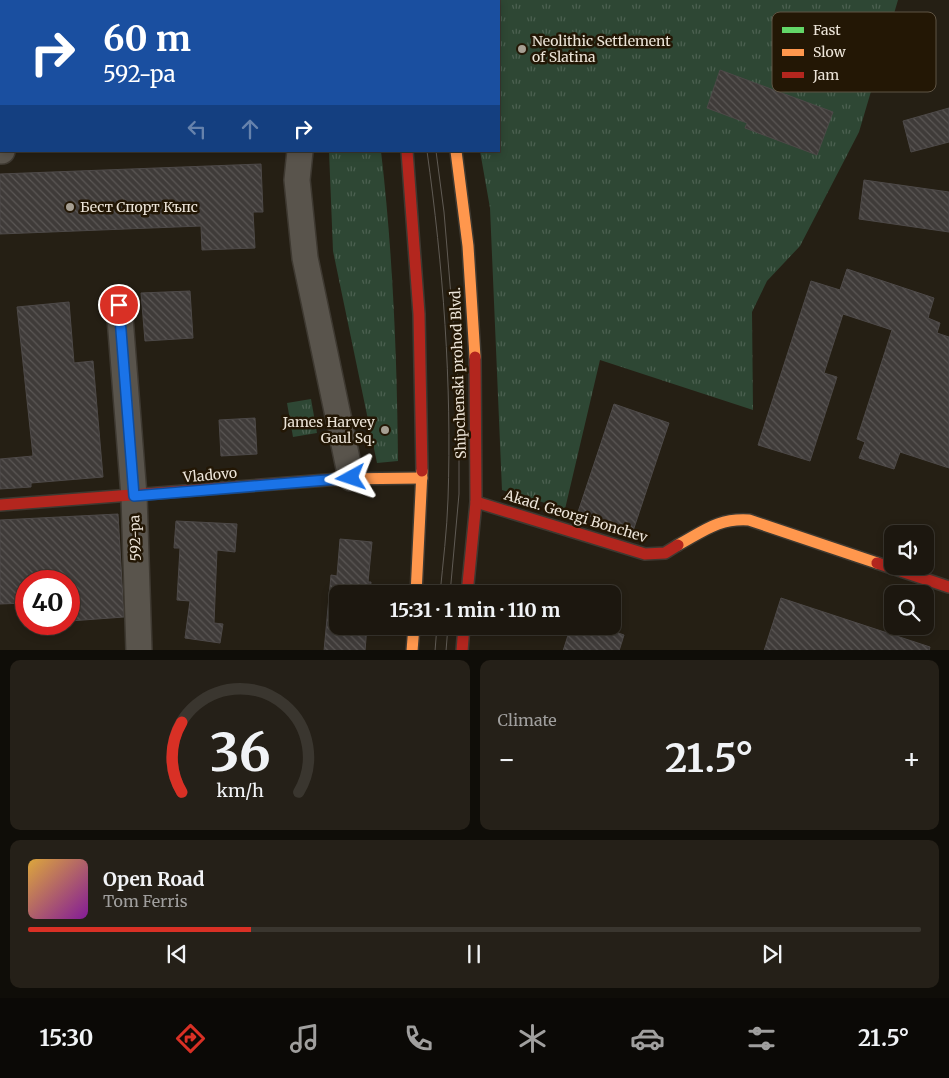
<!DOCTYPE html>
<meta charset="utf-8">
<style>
body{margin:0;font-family:Merriweather,serif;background:#252018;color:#f1f3f6;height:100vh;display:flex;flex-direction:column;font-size:19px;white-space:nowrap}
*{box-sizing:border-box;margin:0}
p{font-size:16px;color:#a09f9e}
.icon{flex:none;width:28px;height:28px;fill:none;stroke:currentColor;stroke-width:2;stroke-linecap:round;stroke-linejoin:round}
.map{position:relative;height:650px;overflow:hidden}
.details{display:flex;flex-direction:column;gap:10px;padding:10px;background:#0f0d08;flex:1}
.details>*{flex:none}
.guide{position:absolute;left:0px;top:0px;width:500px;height:152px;box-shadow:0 2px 8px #0003,0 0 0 1px #3a362f;background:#1a4fa0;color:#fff;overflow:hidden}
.controls{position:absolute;left:884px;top:525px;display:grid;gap:10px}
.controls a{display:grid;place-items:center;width:50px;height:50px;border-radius:10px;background:#1c170f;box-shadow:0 2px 8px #0003,0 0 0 1px #3a362f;font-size:25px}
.speed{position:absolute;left:15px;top:570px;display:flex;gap:10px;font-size:25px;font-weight:700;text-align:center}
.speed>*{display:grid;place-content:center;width:65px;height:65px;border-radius:50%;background:#1c170f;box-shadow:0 2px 8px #0003,0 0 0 1px #3a362f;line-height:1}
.speed .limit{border:8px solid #d22;background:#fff;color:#111}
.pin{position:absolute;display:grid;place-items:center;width:42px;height:42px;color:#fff;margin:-21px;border:2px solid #fff;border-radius:50%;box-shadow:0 1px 5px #0007}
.me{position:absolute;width:55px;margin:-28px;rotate:265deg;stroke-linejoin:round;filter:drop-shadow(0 0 4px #0008)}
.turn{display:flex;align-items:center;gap:18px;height:105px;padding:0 20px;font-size:22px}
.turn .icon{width:65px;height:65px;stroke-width:2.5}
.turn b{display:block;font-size:35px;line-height:42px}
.lanes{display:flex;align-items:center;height:48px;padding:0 20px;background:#0003;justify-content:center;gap:25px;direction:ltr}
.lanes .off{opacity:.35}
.big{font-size:38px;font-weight:700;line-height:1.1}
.details .widget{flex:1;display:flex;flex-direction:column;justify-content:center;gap:8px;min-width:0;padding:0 18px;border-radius:10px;background:#252018}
.details .dial{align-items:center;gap:0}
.dial svg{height:130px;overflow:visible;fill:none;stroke:#3a362f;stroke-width:7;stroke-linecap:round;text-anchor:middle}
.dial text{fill:#f1f3f6;stroke:none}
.song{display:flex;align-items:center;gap:15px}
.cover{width:60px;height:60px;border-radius:8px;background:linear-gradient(135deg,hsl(40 70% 55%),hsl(290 70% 35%))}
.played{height:5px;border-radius:2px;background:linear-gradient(90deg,#d93025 25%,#3a362f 25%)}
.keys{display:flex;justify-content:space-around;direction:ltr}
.heat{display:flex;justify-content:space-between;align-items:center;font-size:28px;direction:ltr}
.details .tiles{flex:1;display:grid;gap:10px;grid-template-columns:1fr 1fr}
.widget:last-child{grid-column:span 2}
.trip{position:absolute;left:329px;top:585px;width:292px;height:50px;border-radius:10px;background:#1c170f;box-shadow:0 2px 8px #0003,0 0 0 1px #3a362f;font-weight:700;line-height:50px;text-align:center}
.tab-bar{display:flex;height:80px;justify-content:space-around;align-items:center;background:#0b0906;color:#a09f9e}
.tab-bar .icon{width:35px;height:35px}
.tab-bar .current{color:#d93025}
.tab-bar b{font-size:22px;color:#f1f3f6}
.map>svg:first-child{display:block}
</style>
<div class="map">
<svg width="949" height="651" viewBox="0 0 949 651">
<defs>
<pattern id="grass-tufts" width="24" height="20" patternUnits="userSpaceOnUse" patternTransform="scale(1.25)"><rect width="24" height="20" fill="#2e4734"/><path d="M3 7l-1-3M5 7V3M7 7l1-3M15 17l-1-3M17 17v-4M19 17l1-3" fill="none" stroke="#4c6151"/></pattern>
<pattern id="building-back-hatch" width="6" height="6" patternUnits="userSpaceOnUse" patternTransform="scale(1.25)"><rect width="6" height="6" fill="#3f3b39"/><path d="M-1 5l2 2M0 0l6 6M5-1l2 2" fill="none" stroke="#5b5755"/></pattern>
</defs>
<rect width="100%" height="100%" fill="#251f14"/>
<g fill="url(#grass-tufts)">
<polygon points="453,0 898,0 859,132 800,246 767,281 752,312 753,410 600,360 565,509 502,490 490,208 480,151 499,151 499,1"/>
<path d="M329,151h52c12,104 16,206 17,310l-21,2 -44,-212z"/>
<polygon points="311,399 317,433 293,437 287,403"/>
</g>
<g fill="url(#building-back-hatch)" stroke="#4d4948">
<polygon points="720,70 833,112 817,155 745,128 747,123 707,108"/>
<polygon points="949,108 949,142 911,152 903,121"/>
<polygon points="261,164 263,212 253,212 255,248 202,250 201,226 0,234 0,174"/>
<polygon points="864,180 949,192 949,232 859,219"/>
<polygon points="847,269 934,298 928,318 940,323 937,333 949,337 949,468 900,452 894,469 859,458 865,442 857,439 892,330 843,314 824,373 837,377 810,461 758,445 811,281 840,290"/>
<polygon points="190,291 193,338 145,341 141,293"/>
<polygon points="69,302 74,363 93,361 103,477 31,483 31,487 0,489 0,459 33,456 17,307"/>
<polygon points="614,404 669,423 633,531 578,512"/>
<polygon points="255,418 257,454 221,456 219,420"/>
<polygon points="118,514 124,617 70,621 69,581 26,581 26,603 0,604 0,520"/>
<polygon points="176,521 237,524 235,552 217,550 214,623 223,624 220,643 185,638 190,601 177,600 180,548 174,548"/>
<polygon points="340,539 372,542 368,582 371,582 370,594 338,594 338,626 367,626 365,651 324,651 331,575 337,576"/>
<polygon points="781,598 930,647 929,651 764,651"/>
<polygon points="571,626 599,626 624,635 619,651 563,651"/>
</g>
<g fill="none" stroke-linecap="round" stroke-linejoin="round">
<g stroke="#3e3931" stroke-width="28">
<g id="street">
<polyline points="294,0 294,1"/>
<polyline points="0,151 2,151"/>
<polyline points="300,151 297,180 305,258 351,478"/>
<polyline points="119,305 134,496 139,651"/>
</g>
</g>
<g stroke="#3e3931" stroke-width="14">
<polyline id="fast" points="382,0 382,1"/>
</g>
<g stroke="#3e3931" stroke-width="14">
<g id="slow">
<polyline points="430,0 431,1"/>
<polyline points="456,151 468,246 475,357"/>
<polyline points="340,479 422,478"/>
<path d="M678,545c26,-14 40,-27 71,-25l128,43"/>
<polyline points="416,594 422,471"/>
<polyline points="412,651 414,626"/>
</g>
</g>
<g stroke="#3e3931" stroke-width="14">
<g id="jam">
<polyline points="407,151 419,314 422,471"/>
<polyline points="476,502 645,554 665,553 678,545"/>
<polyline points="0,505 340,479"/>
<polyline points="877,563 949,587"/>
<polyline points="467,594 476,502 475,357"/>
<polyline points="462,651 464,626"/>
</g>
</g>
<use href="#street" stroke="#59544c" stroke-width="25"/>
<use href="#fast" stroke="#63d668" stroke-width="11"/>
<use href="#slow" stroke="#ff974d" stroke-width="11"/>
<use href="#jam" stroke="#b3261e" stroke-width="11"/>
<g stroke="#605b54" stroke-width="1">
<polyline points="405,0 405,1"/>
<polyline points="413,0 413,1"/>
<path d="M427,151c16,115 25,232 21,348 -1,32 -5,63 -8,95"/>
<polyline points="436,151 444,212 459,392 459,494 450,594"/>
<polyline points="435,651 437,626"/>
<polyline points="446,651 448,626"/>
</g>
</g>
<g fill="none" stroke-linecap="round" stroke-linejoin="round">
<g stroke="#114b97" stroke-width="12">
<polyline id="route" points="119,305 134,496 351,478"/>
</g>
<use href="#route" stroke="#1a73e8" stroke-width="9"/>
</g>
<g fill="#a69f93" stroke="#231705" stroke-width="2">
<circle cx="522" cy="49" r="5"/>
<circle cx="70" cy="207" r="5"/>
<circle cx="385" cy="430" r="5"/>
</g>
<g text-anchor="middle" stroke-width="5" stroke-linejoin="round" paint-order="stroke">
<g font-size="14" fill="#ece4d8" stroke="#231705" text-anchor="start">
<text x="532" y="46">Neolithic Settlement<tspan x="532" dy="16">of Slatina</tspan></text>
<text x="80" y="212">Бест Спорт Къпс</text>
<text x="375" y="427" text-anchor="end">James Harvey<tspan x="375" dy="16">Gaul Sq.</tspan></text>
</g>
<g font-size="14" fill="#ece4d8" stroke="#231705">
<text transform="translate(458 373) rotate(-92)" y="5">Shipchenski prohod Blvd.</text>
<text transform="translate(210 475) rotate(-5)" y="5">Vladovo</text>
<text transform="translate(576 516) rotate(17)" y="5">Akad. Georgi Bonchev</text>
<text transform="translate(135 538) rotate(-92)" y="5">592-ра</text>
</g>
</g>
<rect x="772" y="12" width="164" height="80" rx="8" fill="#231705" stroke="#5f5444" stroke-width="1"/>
<rect x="782" y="27" width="22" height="6" fill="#63d668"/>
<rect x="782" y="49" width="22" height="7" fill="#ff974d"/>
<rect x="782" y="72" width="22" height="6" fill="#b3261e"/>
<g font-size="14" fill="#ece4d8">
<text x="813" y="35">Fast</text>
<text x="813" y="57">Slow</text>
<text x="813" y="80">Jam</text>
</g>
</svg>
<div class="controls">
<a><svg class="icon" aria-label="sound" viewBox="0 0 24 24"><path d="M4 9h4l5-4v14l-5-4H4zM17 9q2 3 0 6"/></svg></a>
<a><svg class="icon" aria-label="search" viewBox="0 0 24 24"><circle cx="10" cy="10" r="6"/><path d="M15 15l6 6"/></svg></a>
</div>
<div class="speed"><div class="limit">40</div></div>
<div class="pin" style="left:119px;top:305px;background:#d93025"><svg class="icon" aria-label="arrive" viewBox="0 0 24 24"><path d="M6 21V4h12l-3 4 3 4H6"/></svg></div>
<svg class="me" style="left:351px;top:478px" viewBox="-20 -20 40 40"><path d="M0-17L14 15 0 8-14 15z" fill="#1a73e8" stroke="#fff" stroke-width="4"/></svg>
<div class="trip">15:31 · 1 min · 110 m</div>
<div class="guide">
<div class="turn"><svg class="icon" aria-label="right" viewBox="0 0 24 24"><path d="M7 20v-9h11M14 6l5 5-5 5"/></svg><div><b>60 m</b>592-ра</div></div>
<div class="lanes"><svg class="icon off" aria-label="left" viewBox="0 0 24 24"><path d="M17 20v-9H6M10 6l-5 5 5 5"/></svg><svg class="icon off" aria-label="ahead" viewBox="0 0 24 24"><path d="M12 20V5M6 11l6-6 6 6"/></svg><svg class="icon" aria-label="right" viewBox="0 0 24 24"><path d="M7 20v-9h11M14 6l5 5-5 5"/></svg></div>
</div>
</div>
<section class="details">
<div class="tiles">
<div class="widget dial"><svg viewBox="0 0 100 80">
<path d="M14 69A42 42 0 1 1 86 69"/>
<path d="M14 69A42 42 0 0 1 14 26" stroke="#d93025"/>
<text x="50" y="56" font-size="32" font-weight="700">36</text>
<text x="50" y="72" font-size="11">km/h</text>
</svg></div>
<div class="widget"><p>Climate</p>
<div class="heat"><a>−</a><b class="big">21.5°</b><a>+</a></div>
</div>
<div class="widget">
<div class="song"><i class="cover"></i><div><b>Open Road</b><p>Tom Ferris</p></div></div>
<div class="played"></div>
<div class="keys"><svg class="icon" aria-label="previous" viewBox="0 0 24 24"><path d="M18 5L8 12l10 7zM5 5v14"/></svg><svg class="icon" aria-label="pause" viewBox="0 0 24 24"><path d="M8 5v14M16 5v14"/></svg><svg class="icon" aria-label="next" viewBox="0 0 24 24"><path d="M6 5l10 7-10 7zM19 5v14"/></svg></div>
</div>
</div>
</section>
<nav class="tab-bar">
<b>15:30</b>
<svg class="icon current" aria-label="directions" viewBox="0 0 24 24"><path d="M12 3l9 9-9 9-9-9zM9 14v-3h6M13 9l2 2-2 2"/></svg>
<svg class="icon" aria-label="music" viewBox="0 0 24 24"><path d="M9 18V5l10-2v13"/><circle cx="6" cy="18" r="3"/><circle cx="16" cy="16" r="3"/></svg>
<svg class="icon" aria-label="phone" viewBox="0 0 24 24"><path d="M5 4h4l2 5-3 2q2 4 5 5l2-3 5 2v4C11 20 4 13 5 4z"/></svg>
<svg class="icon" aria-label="climate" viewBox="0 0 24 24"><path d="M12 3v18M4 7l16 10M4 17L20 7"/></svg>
<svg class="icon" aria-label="car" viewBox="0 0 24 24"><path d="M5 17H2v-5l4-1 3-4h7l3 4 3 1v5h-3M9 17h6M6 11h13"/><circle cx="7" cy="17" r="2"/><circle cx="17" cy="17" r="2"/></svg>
<svg class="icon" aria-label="filters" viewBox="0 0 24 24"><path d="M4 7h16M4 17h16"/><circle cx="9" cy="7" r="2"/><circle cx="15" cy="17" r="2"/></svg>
<b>21.5°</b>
</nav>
